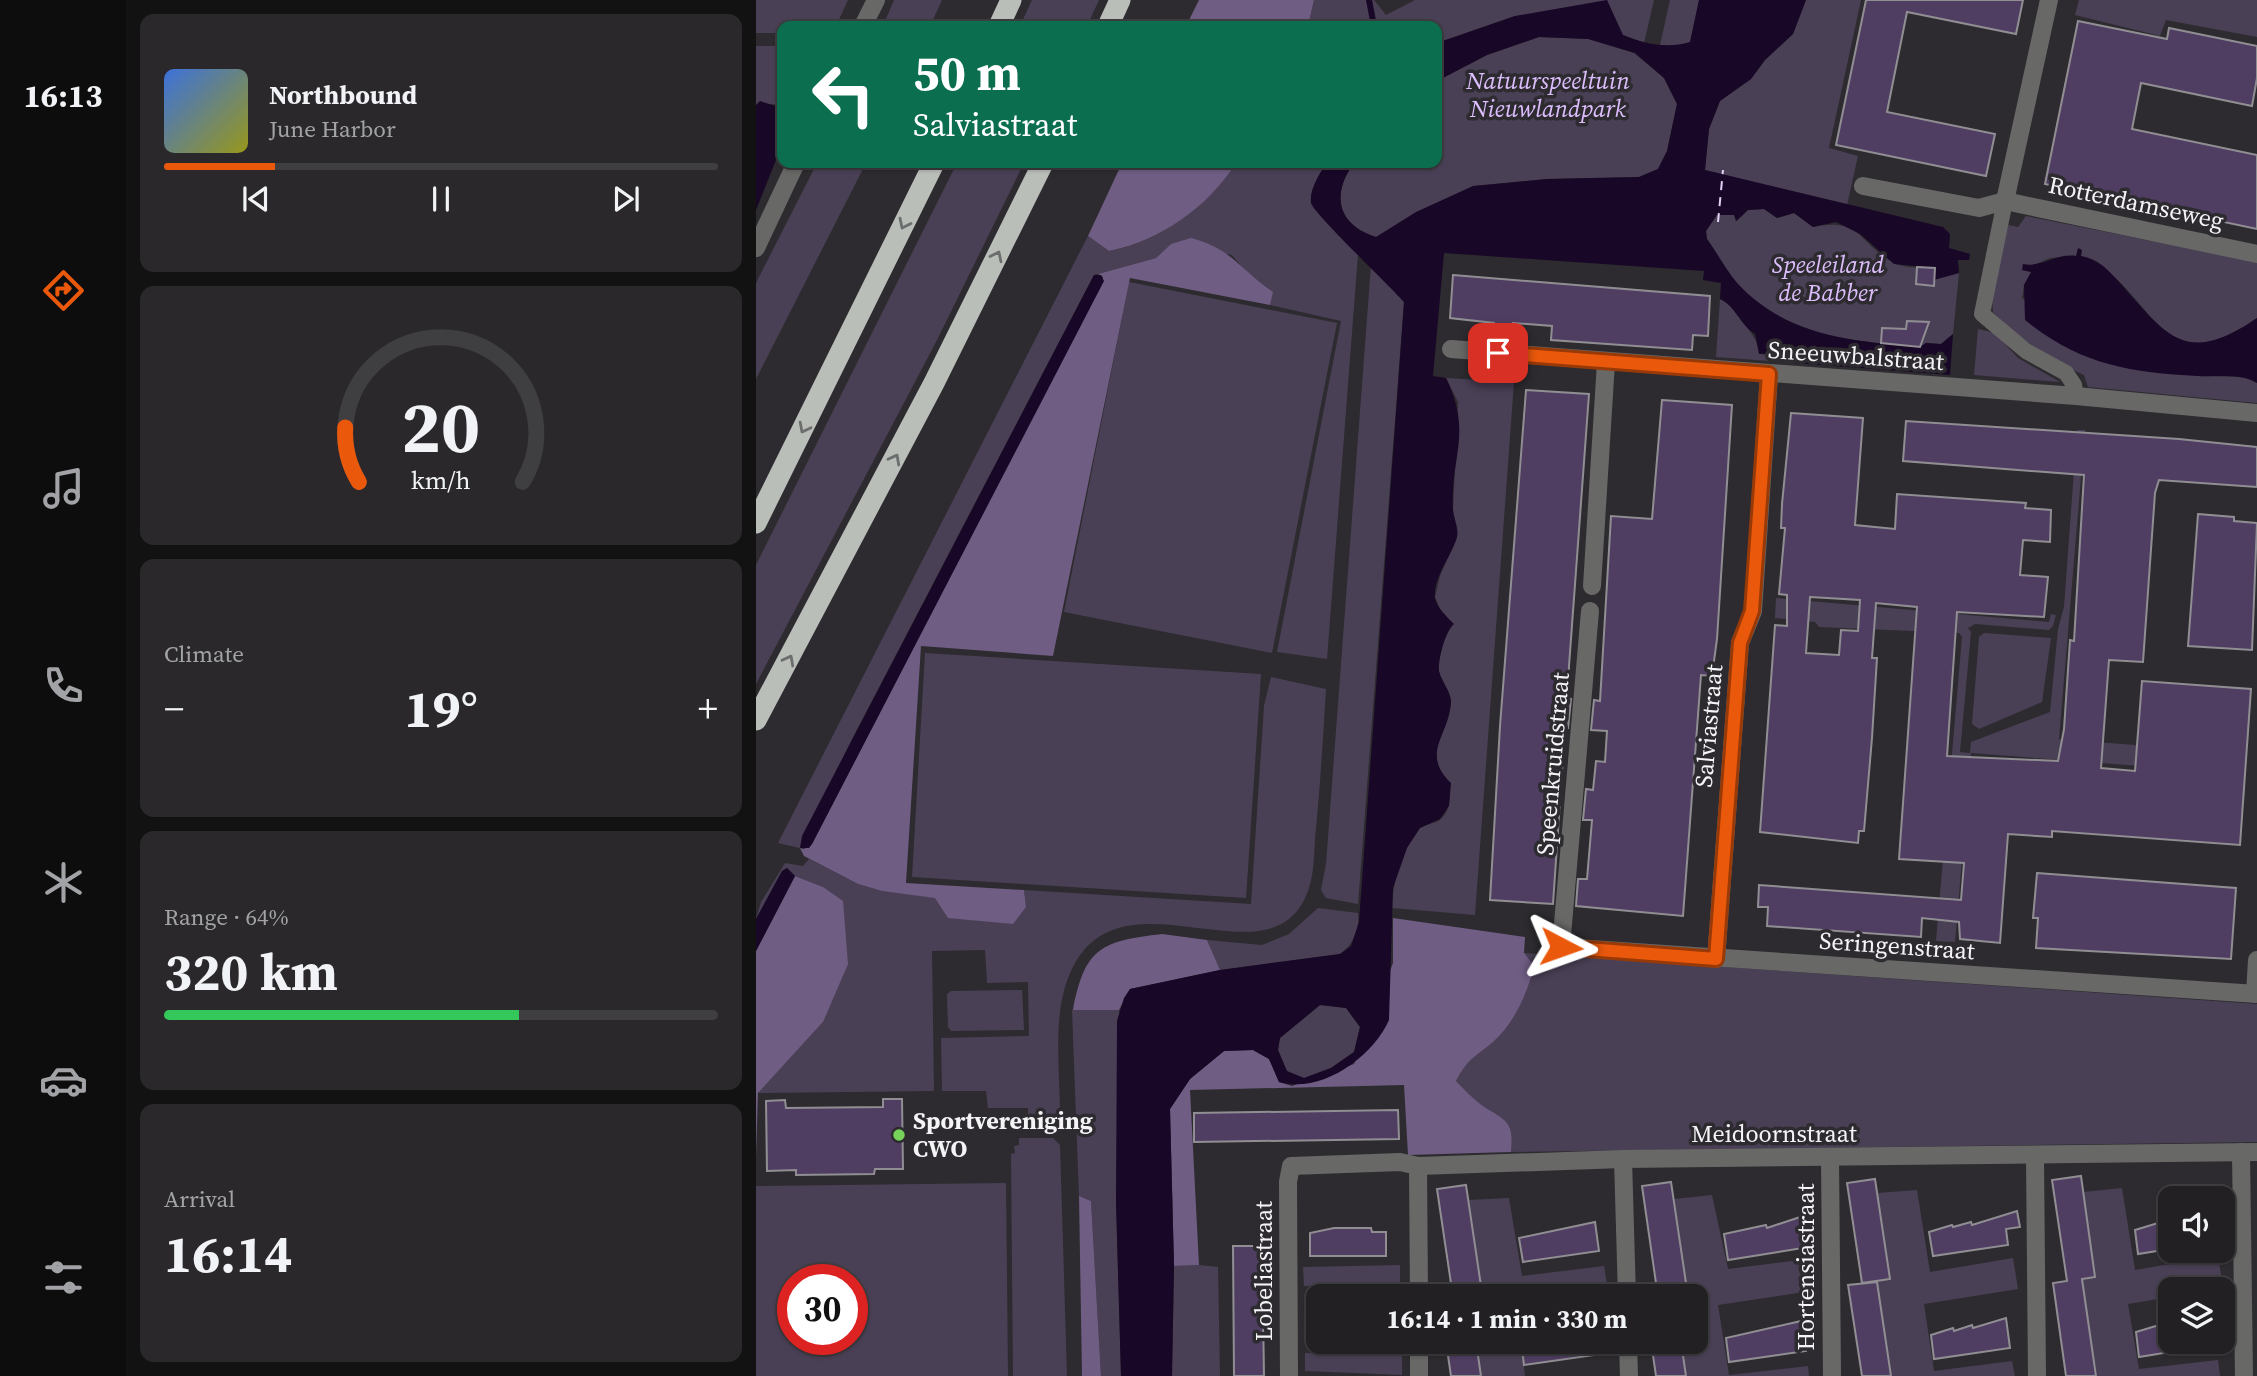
<!DOCTYPE html>
<meta charset="utf-8">
<style>
body{margin:0;font-family:"Source Serif 4",serif;background:#2a282b;color:#f1f3f6;height:100vh;display:flex;flex-direction:column;font-size:26px;white-space:nowrap}
*{box-sizing:border-box;margin:0}
p{font-size:23px;color:#a2a3a6}
.icon{flex:none;width:38px;height:38px;fill:none;stroke:currentColor;stroke-width:2;stroke-linecap:round;stroke-linejoin:round}
.map{position:relative;flex:1;overflow:hidden}
.details{display:flex;flex-direction:column;gap:14px;padding:14px;background:#131213;width:630px}
.details>*{flex:none}
.banner{position:absolute;left:21px;top:21px;width:665px;height:147px;border-radius:14px;box-shadow:0 2px 5px #0004,0 0 0 2px #3f3e41;background:#0b6e4f;color:#fff;overflow:hidden}
.buttons{position:absolute;left:1402px;top:1186px;display:grid;gap:14px}
.buttons a{display:grid;place-items:center;width:77px;height:77px;border-radius:14px;background:#222023;box-shadow:0 2px 5px #0004,0 0 0 2px #3f3e41;font-size:35px}
.speed{position:absolute;left:21px;top:1264px;display:flex;gap:14px;font-size:35px;font-weight:700;text-align:center}
.speed>*{display:grid;place-content:center;width:91px;height:91px;border-radius:50%;background:#222023;box-shadow:0 2px 5px #0004,0 0 0 2px #3f3e41;line-height:1}
.speed .limit{border:10px solid #d22;background:#fff;color:#111}
.pin{position:absolute;display:grid;place-items:center;width:60px;height:60px;color:#fff;margin:-30px;border-radius:14px;box-shadow:0 4px 10px #0006}
.me{position:absolute;width:77px;margin:-38px;rotate:94deg;stroke-linejoin:round;filter:drop-shadow(0 0 5px #0008)}
.turn{display:flex;align-items:center;gap:24px;height:147px;padding:0 21px;font-size:32px}
.turn .icon{width:91px;height:91px;stroke-width:2.5}
.turn b{display:block;font-size:49px;line-height:60px}
.big{font-size:52px;font-weight:700;line-height:1.1}
.details .tile{flex:1;display:flex;flex-direction:column;justify-content:center;gap:10px;min-width:0;padding:0 24px;border-radius:14px;background:#2a282b}
.details .dial{align-items:center;gap:0}
.dial svg{height:182px;overflow:visible;fill:none;stroke:#3f3e41;stroke-width:7;stroke-linecap:round;text-anchor:middle}
.dial text{fill:#f1f3f6;stroke:none}
.song{display:flex;align-items:center;gap:21px}
.cover{width:84px;height:84px;border-radius:10px;background:linear-gradient(135deg,hsl(220 70% 55%),hsl(60 70% 35%))}
.played{height:7px;border-radius:4px;background:linear-gradient(90deg,#ea580c 20%,#3f3e41 20%)}
.keys{display:flex;justify-content:space-around;direction:ltr}
.heat{display:flex;justify-content:space-between;align-items:center;font-size:38px;direction:ltr}
.charge{height:10px;border-radius:5px;background:linear-gradient(90deg,#34c759 64%,#3f3e41 0)}
.trip{position:absolute;left:550px;top:1284px;width:402px;height:70px;border-radius:14px;background:#222023;box-shadow:0 2px 5px #0004,0 0 0 2px #3f3e41;font-weight:700;line-height:70px;text-align:center}
main{display:flex;flex:1;min-height:0}
.tabs{display:flex;flex-direction:column;width:126px;justify-content:space-around;align-items:center;background:#0e0d0e;color:#a2a3a6}
.tabs .icon{width:49px;height:49px}
.tabs .current{color:#ea580c}
.tabs b{font-size:32px;color:#f1f3f6}
.map>svg:first-child{display:block}
</style>
<main>
<nav class="tabs">
<b>16:13</b>
<svg class="icon current" aria-label="directions" viewBox="0 0 24 24"><path d="M12 3l9 9-9 9-9-9zM9 14v-3h6M13 9l2 2-2 2"/></svg>
<svg class="icon" aria-label="music" viewBox="0 0 24 24"><path d="M9 18V5l10-2v13"/><circle cx="6" cy="18" r="3"/><circle cx="16" cy="16" r="3"/></svg>
<svg class="icon" aria-label="phone" viewBox="0 0 24 24"><path d="M5 4h4l2 5-3 2q2 4 5 5l2-3 5 2v4C11 20 4 13 5 4z"/></svg>
<svg class="icon" aria-label="climate" viewBox="0 0 24 24"><path d="M12 3v18M4 7l16 10M4 17L20 7"/></svg>
<svg class="icon" aria-label="car" viewBox="0 0 24 24"><path d="M5 17H2v-5l4-1 3-4h7l3 4 3 1v5h-3M9 17h6M6 11h13"/><circle cx="7" cy="17" r="2"/><circle cx="17" cy="17" r="2"/></svg>
<svg class="icon" aria-label="filters" viewBox="0 0 24 24"><path d="M4 7h16M4 17h16"/><circle cx="9" cy="7" r="2"/><circle cx="15" cy="17" r="2"/></svg>
</nav>
<section class="details">
<div class="tile">
<div class="song"><i class="cover"></i><div><b>Northbound</b><p>June Harbor</p></div></div>
<div class="played"></div>
<div class="keys"><svg class="icon" aria-label="previous" viewBox="0 0 24 24"><path d="M18 5L8 12l10 7zM5 5v14"/></svg><svg class="icon" aria-label="pause" viewBox="0 0 24 24"><path d="M8 5v14M16 5v14"/></svg><svg class="icon" aria-label="next" viewBox="0 0 24 24"><path d="M6 5l10 7-10 7zM19 5v14"/></svg></div>
</div>
<div class="tile dial"><svg viewBox="0 0 100 80">
<path d="M14 69A42 42 0 1 1 86 69"/>
<path d="M14 69A42 42 0 0 1 8 45" stroke="#ea580c"/>
<text x="50" y="56" font-size="32" font-weight="700">20</text>
<text x="50" y="72" font-size="11">km/h</text>
</svg></div>
<div class="tile"><p>Climate</p>
<div class="heat"><a>−</a><b class="big">19°</b><a>+</a></div>
</div>
<div class="tile"><p>Range · 64%</p><b class="big">320 km</b><div class="charge"></div></div>
<div class="tile"><p>Arrival</p><b class="big">16:14</b></div>
</section>
<div class="map">
<svg width="1501" height="1376" viewBox="0 0 1501 1376">
<rect width="100%" height="100%" fill="#2d2b2f"/>
<g fill="#4a4056" fill-rule="evenodd">
<polygon points="0,0 92,0 80,26 26,26 26,33 0,33"/>
<polygon points="138,0 186,0 174,26 127,26"/>
<polygon points="276,0 343,0 331,26 264,26"/>
<polygon points="558,0 618,0 630,15 659,0 898,0 888,43 867,35 759,16 681,43 681,26 620,26 615,9 616,26 552,26"/>
<polygon points="914,0 943,0 934,43 917,47 904,45"/>
<polygon points="1050,0 1105,0 1073,148 1102,156 1091,205 949,170 953,129 964,101 995,79 1009,60 1037,34"/>
<polygon points="1323,0 1501,0 1501,37 1410,20 1404,36 1319,15"/>
<path d="M783,37l50,2 45,14 30,25 13,26 -10,47 -9,18 -19,8 -92,2 -74,7 -97,51c-39,-12 -45,-43 -22,-74h83v-82l50,-26z"/>
<polygon points="0,46 26,46 26,108 19,104 0,105"/>
<polygon points="61,163 110,163 0,379 0,283"/>
<polygon points="201,163 268,163 181,340 0,684 0,565"/>
<path d="M480,163h90l-9,16 25,58 16,17 -31,405 -50,-7 64,-331 -71,-16 2,-13 -21,-14 -19,-23 -61,-11 -15,14 -62,17 -243,466 -51,107 -22,-5 310,-607 21,15c50,-9 99,-45 127,-88z"/>
<path d="M1008,209l13,9 17,-5 19,14c48,-10 45,15 79,35 11,7 31,5 43,6v11l24,-6 -6,61 -12,10 -15,-1 -6,4c-68,-6 -133,-10 -183,-64 -11,-13 -20,-30 -30,-44l-1,-8 11,-17 17,1 3,6 11,-11z"/>
<path d="M1270,216l231,46v56c-103,72 -101,-33 -176,-62l1,-6 -6,6 -26,2 -28,12 10,2 -8,13 -2,13 174,78 51,1 10,6v20l-169,-16 -4,-12c-35,-16 -63,-35 -91,-63l-1,-17 16,-70 10,2z"/>
<polygon points="615,265 648,302 602,904 570,898 565,890 570,864"/>
<polygon points="373,282 581,323 516,653 308,612"/>
<path d="M964,299c14,6 37,40 43,56l13,-2 20,10 -80,-6z"/>
<polygon points="1222,329 1239,333 1262,358 1304,382 1218,375"/>
<path d="M690,378l68,4 -39,533 -83,-7c1,-25 9,-61 27,-79 5,-5 15,-5 21,-9 11,-9 10,-24 10,-37 -30,-30 -1,-47 1,-81 0,-11 -11,-21 -12,-31 -1,-11 6,-39 14,-47l-13,-15 -5,-12 5,-21 17,-41 -4,-25 5,-108z"/>
<polygon points="1321,430 1329,430 1303,739 1491,754 1488,774 1215,753 1199,942 1180,941 1206,637 1203,633 1063,627 1059,622 1019,618 1020,598 1293,622 1295,614 1300,615 1297,626 1293,630 1219,624 1212,628 1215,632 1204,752 1214,753 1215,742 1294,712 1302,629 1308,607"/>
<polygon points="1228,633 1295,638 1286,702 1223,729 1216,724 1223,637"/>
<polygon points="169,653 505,674 490,898 156,877"/>
<path d="M515,677l55,12c-3,50 -6,100 -11,149 -1,19 -1,40 -9,58 -41,95 -203,-46 -242,95 -10,35 -4,86 -4,122l-4,6h-28v-11h-40l-2,-17h-44l-1,-53 88,-2 -1,-54 -41,1 -2,-33 -53,1 2,140 -176,2 65,-71v-135l-28,-11 -8,-8 -5,3 -26,48 5,-17 24,-39 18,3 6,-7 49,25 24,7 144,16 -2,-17 227,14 13,-198z"/>
<path d="M562,908l40,5c2,16 -5,32 -18,41l-120,16 -13,-30 55,5 27,-11z"/>
<path d="M768,953l733,51v138l-746,10c3,-28 -3,-31 -25,-44 -11,-7 -21,-18 -30,-27l11,-21 27,-19z"/>
<polygon points="266,990 268,1030 195,1031 192,1027 191,994 195,991"/>
<polygon points="564,1005 590,1008 604,1027 598,1052 575,1068 548,1078 531,1072 522,1050 524,1038"/>
<polygon points="316,1010 363,1010 360,1202 365,1376 345,1376 335,1201 323,1196"/>
<polygon points="263,1138 297,1138 304,1145 311,1376 257,1376 255,1154 259,1153 258,1146 263,1145"/>
<path d="M250,1183l2,193h-252v-190zM37,1279h59v60h-59z"/>
<polygon points="1366,1188 1379,1270 1462,1256 1467,1287 1414,1290 1414,1297 1372,1304 1383,1369 1462,1360 1464,1376 1341,1376 1326,1279 1339,1277 1327,1192"/>
<polygon points="1161,1190 1174,1272 1257,1258 1262,1289 1168,1304 1178,1371 1256,1361 1259,1376 1135,1376 1121,1281 1134,1279 1121,1193"/>
<polygon points="956,1195 972,1269 1053,1259 1055,1291 962,1305 973,1375 1052,1366 1053,1376 930,1376 925,1342 940,1342 940,1297 918,1297 917,1285 930,1283 918,1199"/>
<polygon points="753,1198 766,1276 848,1266 853,1297 713,1297 712,1288 725,1286 713,1200"/>
<polygon points="443,1265 462,1267 464,1376 416,1376 418,1266"/>
<polygon points="644,1265 644,1284 548,1286 547,1267"/>
<polygon points="720,1342 765,1342 769,1376 725,1376"/>
<polygon points="646,1351 646,1375 549,1371 549,1353"/>
</g>
<g fill="#6f5d83">
<polygon points="443,0 558,0 552,26 430,26"/>
<path d="M366,163h114c-28,44 -76,78 -127,88l-21,-15z"/>
<path d="M435,238c42,11 49,32 82,54l-3,13 -140,-27 -77,378 -132,-10 -15,237 118,7 2,17 -13,17 -65,-6 -13,-20 -53,-7 -24,-7 -54,-28 -4,-8 4,1 8,-5 291,-563v-4l-5,-3 58,-16 15,-14z"/>
<polygon points="39,876 67,887 87,901 92,964 67,1022 2,1093 0,1157 0,951"/>
<path d="M637,918l132,19 -1,16 10,13c-7,28 -19,56 -41,76 -19,16 -24,15 -37,39 9,9 19,20 30,27 22,13 28,16 25,44l-103,3 -4,-70 -214,5 9,175 -25,1 -4,-157 20,-30 34,-28 29,-1 16,9 10,23 13,4 62,-22 39,-101z"/>
<path d="M406,934l45,6 13,30 -90,19 -11,21h-46c12,-63 29,-69 89,-76z"/>
<polygon points="323,1196 335,1201 345,1376 326,1376"/>
</g>
<g fill="#180726" fill-rule="evenodd">
<path d="M851,0l16,35c23,9 43,14 67,7l9,-42h107l-13,34 -28,26 -14,19 -31,22 -11,28 -4,41 238,57 7,7 -1,14 21,6 -1,6h-11l1,13 -25,7 1,-12 -41,-4 -34,-30 -24,-12 -23,5 -19,-14 -17,5 -13,-9 -16,1 -12,11 -2,-6h-17l-11,16 1,8c10,14 19,31 30,44 50,54 115,58 183,64l6,-4 15,1 12,-10 -3,41 -154,-12 -20,-10 -17,1 -4,-20c-16,-10 -19,-28 -35,-35l1,-16 -18,-3 1,-9 -260,-18 -11,123 13,2c27,55 4,79 7,132 1,9 6,19 4,27 -5,19 -24,40 -22,61 2,10 12,19 19,26 -9,8 -16,35 -15,47 2,10 12,20 12,31 -2,34 -31,51 0,81l-2,23 -9,13 -20,9 -13,20 -14,40 -4,132c-17,38 -68,74 -110,62l-10,-23 -16,-9 -29,1 -34,28 -20,30 4,157 -2,110h-51l-5,-174 1,-181 7,-23 6,-9 90,-19 120,-16 11,-8 8,-24 45,-620c-13,-15 -91,-89 -93,-99 -2,-14 9,-29 15,-40h28c-23,31 -17,62 22,74l40,-25 57,-26 74,-7 92,-2 19,-8 9,-18 10,-47 -13,-26 -29,-25 -47,-14 -49,-2 -52,18 -50,26v-38l78,-27zM564,1005l26,3 14,19 -6,25 -23,16 -27,10 -17,-7 -9,-21 2,-12z"/>
<polygon points="4,101 26,108 26,145 0,210 0,105"/>
<path d="M1322,248l4,2 -1,6c18,3 27,14 39,27 47,53 66,84 137,35v65c-17,-10 -39,-6 -59,-7 -70,-4 -117,-11 -173,-56l-1,-35 7,-13 -9,-2 1,-6c19,4 33,-11 53,-8z"/>
<polygon points="338,275 345,275 348,281 56,844 53,848 44,848 46,836"/>
<polygon points="31,868 39,876 0,951 0,919 26,871"/>
</g>
<g fill="none" stroke-linecap="round" stroke-linejoin="round">
<polyline stroke="#180726" stroke-width="6" points="613,0 618,26"/>
<polyline stroke="#e3d1f7" stroke-width="2" stroke-dasharray="9 7" stroke-linecap="butt" points="962,222 967,170"/>
</g>
<g fill="#503e62" stroke="#908e93" stroke-width="2" fill-rule="evenodd">
<polygon points="1110,0 1267,0 1260,34 1151,12 1131,112 1239,134 1230,176 1080,145"/>
<polygon points="1322,21 1411,39 1413,28 1501,46 1501,78 1496,106 1385,83 1376,129 1501,155 1501,229 1289,184"/>
<polygon points="1161,267 1179,268 1178,286 1160,284"/>
<polygon points="697,275 954,296 952,336 937,335 936,350 795,340 796,326 757,323 757,333 737,331 738,323 694,318"/>
<polygon points="1151,321 1173,322 1164,347 1125,343 1126,328 1150,329"/>
<polygon points="770,390 833,394 813,666 812,698 815,699 812,728 809,728 797,904 734,900 744,726"/>
<polygon points="906,400 976,405 961,639 956,676 945,675 927,916 820,906 822,879 831,879 836,820 827,820 830,789 837,790 840,761 849,762 851,731 835,730 838,700 844,701 855,516 896,519"/>
<path d="M1035,413l72,5 -8,107 40,4 2,-35 129,9 -1,5 26,2 -1,32 -27,-2 -3,35 28,2 -4,40 -87,-5 -10,144 111,5 6,-32 6,-89 4,1 10,-166 -181,-14 3,-40 273,18 78,8v40l-98,-7 -4,13 -12,169 -34,-2 -8,108 34,3 7,-90 109,8 -11,156 -188,-14v6l-44,-3 -8,109 -40,-4 -1,-17 -37,-4 -1,19 -154,-11 1,-19h-10l1,-22 202,15 3,-37 -65,-4 18,-252 -41,-4 -4,55h5l-5,80 -8,93h-5l-1,12 -98,-11 15,-207 12,1v-31l-8,-1 6,-66h-4l1,-24zM1054,597l50,3 -2,31 -17,-1 -2,25 -33,-2z"/>
<polygon points="1442,514 1478,517 1478,521 1501,523 1496,650 1432,646"/>
<polygon points="1281,873 1480,888 1475,959 1280,948 1282,918 1277,918"/>
<polygon points="127,1099 146,1099 147,1169 119,1169 118,1174 40,1175 40,1170 11,1171 10,1101 29,1100 30,1108 127,1107"/>
<polygon points="642,1110 643,1139 438,1142 438,1113"/>
<polygon points="1325,1176 1339,1277 1326,1279 1340,1376 1310,1376 1297,1283 1311,1281 1296,1180"/>
<polygon points="1119,1179 1134,1279 1106,1283 1091,1183"/>
<polygon points="915,1182 930,1283 917,1285 918,1297 902,1297 886,1186"/>
<polygon points="710,1185 725,1286 712,1288 713,1297 697,1297 681,1189"/>
<polygon points="1261,1211 1264,1227 1250,1229 1252,1245 1177,1256 1173,1232 1196,1225 1197,1227 1215,1222 1216,1225"/>
<polygon points="1056,1213 1059,1231 1045,1233 1047,1248 972,1260 968,1234 1010,1225 1011,1228"/>
<polygon points="839,1222 843,1251 767,1262 763,1238"/>
<polygon points="1402,1223 1403,1227 1414,1225 1414,1249 1382,1254 1379,1230"/>
<polygon points="578,1228 615,1228 616,1232 630,1232 630,1256 554,1256 554,1233"/>
<polygon points="477,1246 506,1246 508,1376 478,1376"/>
<polygon points="1121,1282 1135,1376 1106,1376 1092,1285"/>
<polygon points="1250,1318 1254,1348 1178,1359 1175,1335 1197,1328 1198,1331 1216,1325 1217,1328"/>
<polygon points="1045,1321 1050,1351 973,1362 970,1338"/>
<polygon points="1403,1325 1404,1330 1414,1328 1414,1352 1383,1357 1380,1332"/>
<polygon points="690,1342 720,1342 725,1376 695,1376"/>
<polygon points="765,1342 859,1342 860,1352 768,1365"/>
<polygon points="895,1342 925,1342 930,1376 900,1376"/>
</g>
<g fill="none" stroke-linecap="round" stroke-linejoin="round">
<polyline stroke="#686967" stroke-width="16" points="1249,201 1226,314 1270,351 1310,373 1318,385 1320,396"/>
<g stroke="#686967" stroke-width="18">
<polyline points="107,26 120,0"/>
<polyline points="1107,186 1223,208 1249,201 1501,254"/>
<polyline points="1249,201 1293,0"/>
<polyline points="0,248 40,163"/>
<polyline points="695,349 1320,396 1501,413"/>
<polyline points="836,586 850,362"/>
<polyline points="834,611 805,947 1501,994"/>
<polyline points="960,959 984,643 997,611 1013,375"/>
<polyline points="1499,994 1501,960"/>
<polyline points="1485,1152 1488,1376"/>
<polyline points="1279,1157 1281,1376"/>
<polyline points="1074,1158 1076,1376"/>
<polyline points="867,1159 871,1297"/>
<polyline points="662,1166 663,1297"/>
<polyline points="663,1342 663,1376"/>
<polyline points="872,1342 873,1376"/>
<polyline points="533,1376 532,1182 535,1166 644,1162 662,1166 867,1159 1501,1152"/>
</g>
<g stroke="#babeb9" stroke-width="21">
<polyline points="243,26 255,0"/>
<polyline points="352,26 364,0"/>
<polyline points="0,523 178,163"/>
<polyline points="0,720 178,383 287,163"/>
</g>
</g>
<defs><path id="oneway-chevron" d="M-2-3.5L2.5 0L-2 3.5" fill="none" stroke-width="1.6" stroke-linecap="round" stroke-linejoin="round" transform="scale(1.75)"/></defs>
<g stroke="#6c6d6d">
<use href="#oneway-chevron" transform="translate(148 224) rotate(116)"/>
<use href="#oneway-chevron" transform="translate(241 256) rotate(-64)"/>
<use href="#oneway-chevron" transform="translate(48 428) rotate(117)"/>
<use href="#oneway-chevron" transform="translate(139 459) rotate(-62)"/>
<use href="#oneway-chevron" transform="translate(33 660) rotate(-62)"/>
</g>
<g fill="none" stroke-linecap="round" stroke-linejoin="round">
<g stroke="#983908" stroke-width="18">
<polyline id="route" points="742,353 1013,374 996,611 984,643 960,959 805,947"/>
</g>
<use href="#route" stroke="#ea580c" stroke-width="12"/>
</g>
<circle fill="#77d259" stroke="#2d2b2f" stroke-width="2.5" cx="143" cy="1135" r="7"/>
<g text-anchor="middle" stroke-width="7" stroke-linejoin="round" paint-order="stroke">
<g font-size="24" font-style="italic" fill="#dcbefd" stroke="#2d2b2f">
<text x="792" y="89">Natuurspeeltuin<tspan x="792" dy="28">Nieuwlandpark</tspan></text>
<text x="1072" y="273">Speeleiland<tspan x="1072" dy="28">de Babber</tspan></text>
</g>
<g font-size="24" fill="#f4f3f6" stroke="#2d2b2f">
<text transform="translate(1380 203) rotate(12)" y="8">Rotterdamseweg</text>
<text transform="translate(1100 356) rotate(4)" y="8">Sneeuwbalstraat</text>
<text transform="translate(953 726) rotate(-85)" y="8">Salviastraat</text>
<text transform="translate(797 764) rotate(-85)" y="8">Speenkruidstraat</text>
<text transform="translate(1141 946) rotate(4)" y="8">Seringenstraat</text>
<text x="1018" y="1142">Meidoornstraat</text>
<text transform="translate(1050 1267) rotate(-90)" y="8">Hortensiastraat</text>
<text transform="translate(508 1271) rotate(-90)" y="8">Lobeliastraat</text>
</g>
<g font-size="24" font-weight="bold" fill="#f4f3f6" stroke="#2d2b2f" text-anchor="start">
<text x="157" y="1129">Sportvereniging<tspan x="157" dy="28">CWO</tspan></text>
</g>
</g>
</svg>
<div class="buttons">
<a><svg class="icon" aria-label="sound" viewBox="0 0 24 24"><path d="M4 9h4l5-4v14l-5-4H4zM17 9q2 3 0 6"/></svg></a>
<a><svg class="icon" aria-label="layers" viewBox="0 0 24 24"><path d="M12 4l9 5-9 5-9-5zM3 14l9 5 9-5"/></svg></a>
</div>
<div class="speed"><div class="limit">30</div></div>
<div class="pin" style="left:742px;top:353px;background:#d93025"><svg class="icon" aria-label="arrive" viewBox="0 0 24 24"><path d="M6 21V4h12l-3 4 3 4H6"/></svg></div>
<svg class="me" style="left:805px;top:947px" viewBox="-20 -20 40 40"><path d="M0-17L14 15 0 8-14 15z" fill="#ea580c" stroke="#fff" stroke-width="4"/></svg>
<div class="trip">16:14 · 1 min · 330 m</div>
<div class="banner">
<div class="turn"><svg class="icon" aria-label="left" viewBox="0 0 24 24"><path d="M17 20v-9H6M10 6l-5 5 5 5"/></svg><div><b>50 m</b>Salviastraat</div></div>
</div>
</div>
</main>
